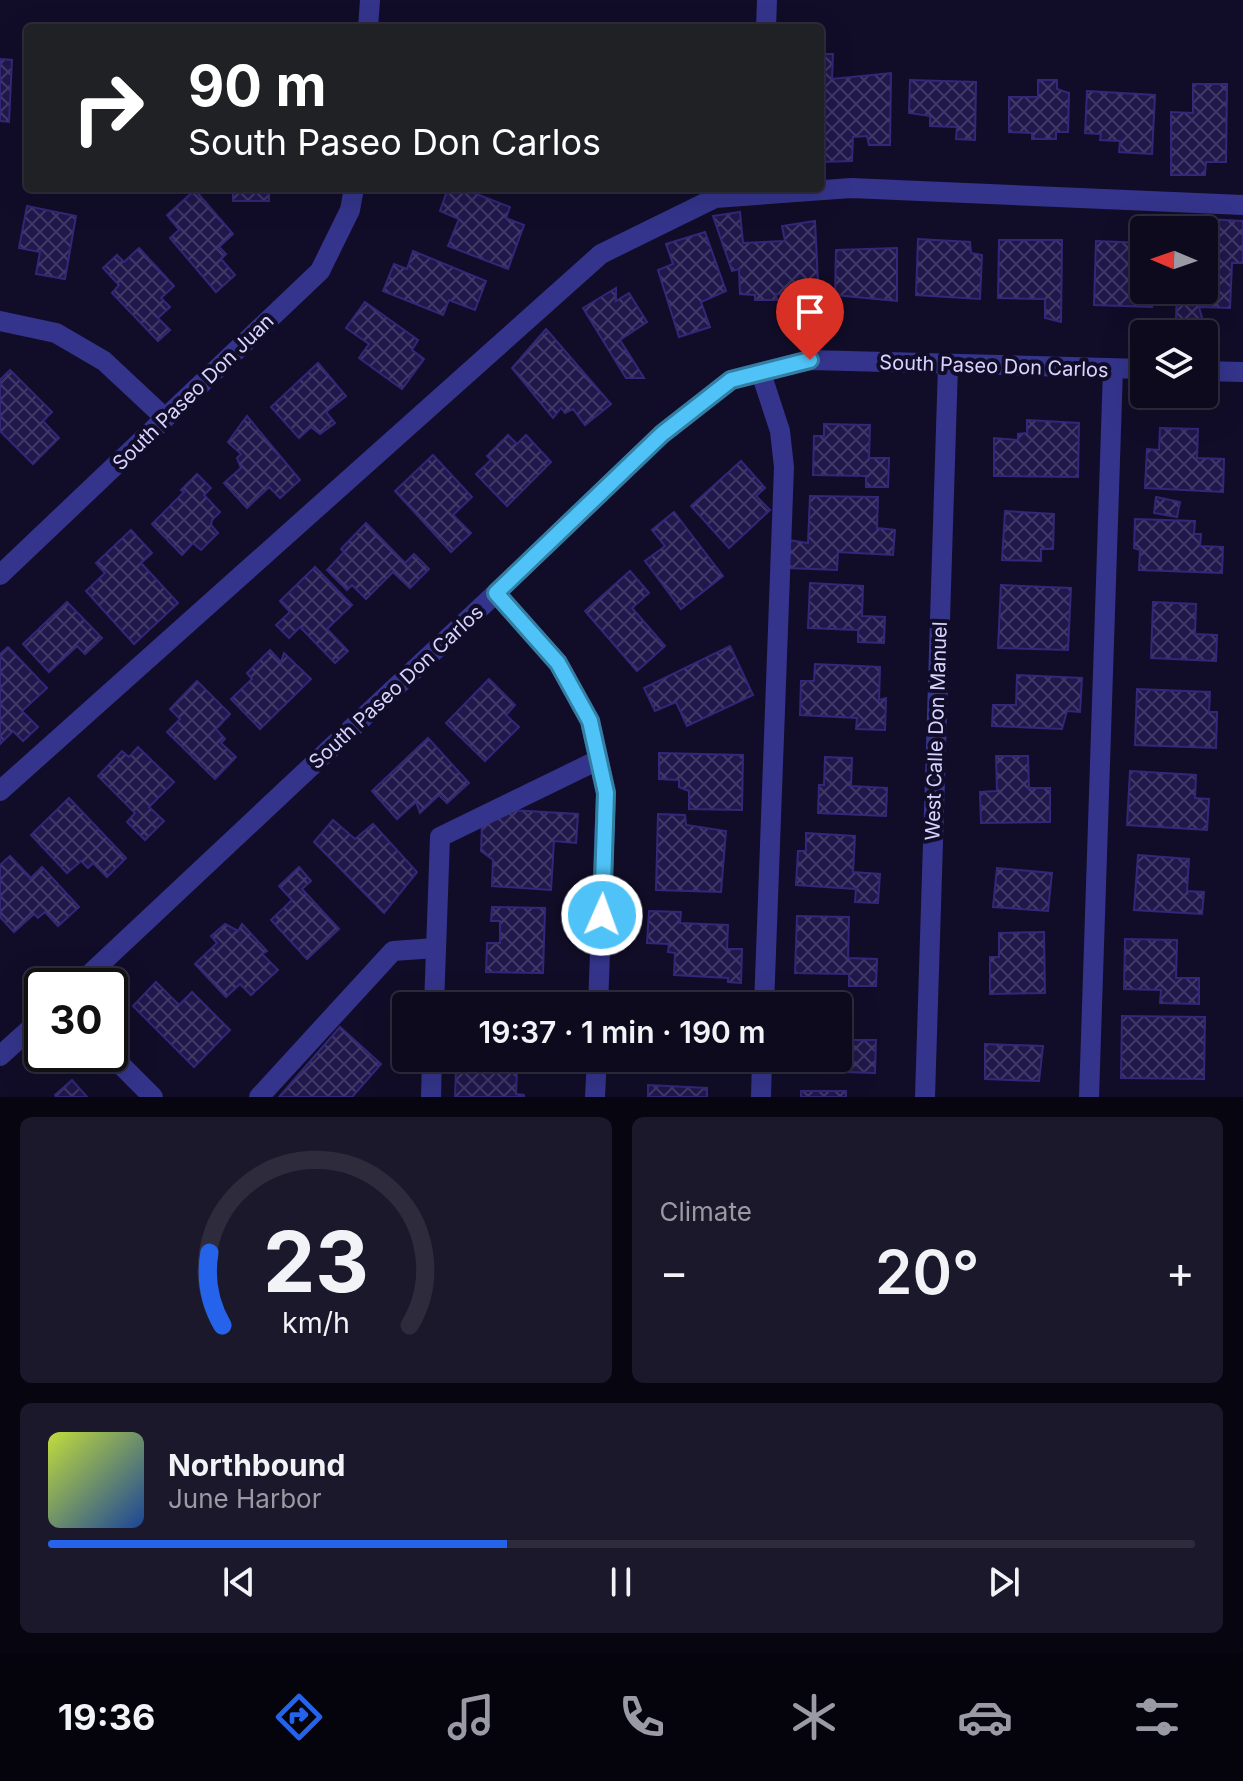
<!DOCTYPE html>
<meta charset="utf-8">
<style>
body{margin:0;font-family:Inter,sans-serif;background:#1b182b;color:#f1f3f6;height:100vh;display:flex;flex-direction:column;font-size:30px;white-space:nowrap}
*{box-sizing:border-box;margin:0}
p{font-size:26px;color:#9a9aa4}
.icon{flex:none;width:44px;height:44px;fill:none;stroke:currentColor;stroke-width:2;stroke-linecap:round;stroke-linejoin:round}
.map{position:relative;height:1097px;overflow:hidden}
.details{display:flex;flex-direction:column;gap:20px;padding:20px;background:#070610;flex:1}
.details>*{flex:none}
.top-card{position:absolute;left:24px;top:24px;width:800px;height:168px;border-radius:8px;box-shadow:0 8px 32px #0002,0 0 0 2px #2d2b3c;background:#202124;color:#fff;overflow:hidden}
.needle{width:52px;rotate:272deg}
.controls{position:absolute;left:1130px;top:216px;display:grid;gap:16px}
.controls a{display:grid;place-items:center;width:88px;height:88px;border-radius:8px;background:#0d0a1e;box-shadow:0 8px 32px #0002,0 0 0 2px #2d2b3c;font-size:40px}
.speed{position:absolute;left:24px;top:968px;display:flex;gap:16px;font-size:40px;font-weight:700;text-align:center}
.speed>*{display:grid;place-content:center;width:104px;height:104px;border-radius:50%;background:#0d0a1e;box-shadow:0 8px 32px #0002,0 0 0 2px #2d2b3c;line-height:1}
.speed .limit{border:4px solid #111;border-radius:12px;background:#fff;color:#111}
.pin{position:absolute;display:grid;place-items:center;width:68px;height:68px;color:#fff;margin:-82px -34px;border-radius:50% 50% 50% 0;rotate:-45deg;box-shadow:0 0 8px #0007}
.pin .icon{rotate:45deg}
.me{position:absolute;width:88px;margin:-44px;rotate:2deg;stroke-linejoin:round;filter:drop-shadow(0 0 6px #0008)}
.turn{display:flex;align-items:center;gap:28px;height:168px;padding:0 32px;font-size:36px}
.turn .icon{width:104px;height:104px;stroke-width:2.5}
.turn b{display:block;font-size:56px;line-height:68px}
.big{font-size:60px;font-weight:600;line-height:1.1}
.details .tile{flex:1;display:flex;flex-direction:column;justify-content:center;gap:12px;min-width:0;padding:0 28px;border-radius:12px;background:#1b182b}
.details .dial{align-items:center;gap:0}
.dial svg{height:208px;overflow:visible;fill:none;stroke:#2d2b3c;stroke-width:7;stroke-linecap:round;text-anchor:middle}
.dial text{fill:#f1f3f6;stroke:none}
.song{display:flex;align-items:center;gap:24px}
.cover{width:96px;height:96px;border-radius:12px;background:linear-gradient(135deg,hsl(70 70% 55%),hsl(220 70% 35%))}
.played{height:8px;border-radius:4px;background:linear-gradient(90deg,#2563eb 40%,#2d2b3c 40%)}
.keys{display:flex;justify-content:space-around;direction:ltr}
.heat{display:flex;justify-content:space-between;align-items:center;font-size:44px;direction:ltr}
.details .tiles{flex:1;display:grid;gap:20px;grid-template-columns:1fr 1fr}
.tile:last-child{grid-column:span 2}
.trip{position:absolute;left:392px;top:992px;width:460px;height:80px;border-radius:8px;background:#0d0a1e;box-shadow:0 8px 32px #0002,0 0 0 2px #2d2b3c;font-weight:600;line-height:80px;text-align:center}
.tab-bar{display:flex;height:128px;justify-content:space-around;align-items:center;background:#05040c;color:#9a9aa4}
.tab-bar .icon{width:56px;height:56px}
.tab-bar .on{color:#2563eb}
.tab-bar b{font-size:36px;color:#f1f3f6}
.map>svg:first-child{display:block}
</style>
<div class="map">
<svg width="1243" height="1097" viewBox="0 0 1243 1097">
<defs>
<pattern id="building-cross-hatch" width="8" height="8" patternUnits="userSpaceOnUse" patternTransform="scale(2)"><rect width="8" height="8" fill="#20174b"/><path d="M0 0l8 8M0 8l8-8" fill="none" stroke="#403866"/></pattern>
</defs>
<rect width="100%" height="100%" fill="#110d28"/>
<g fill="url(#building-cross-hatch)" stroke="#342779" stroke-width="2">
<polygon points="820,54 833,54 832,79 891,73 890,145 869,145 867,136 853,137 852,161 820,162"/>
<polygon points="0,59 12,60 9,122 0,121"/>
<polygon points="910,80 976,82 975,140 956,139 957,127 930,126 930,116 909,113"/>
<polygon points="1038,80 1057,80 1057,89 1069,93 1068,132 1056,132 1056,139 1032,139 1032,133 1009,132 1009,97 1038,97"/>
<polygon points="1193,84 1227,84 1226,162 1206,162 1205,175 1171,175 1171,112 1193,113"/>
<polygon points="1087,91 1155,95 1152,154 1119,152 1120,141 1100,140 1101,134 1085,133"/>
<polygon points="225,188 269,188 269,201 233,201 233,188"/>
<polygon points="448,188 461,188 510,207 506,218 524,225 508,269 448,246 459,219 440,211"/>
<polygon points="195,190 233,234 219,247 226,254 221,259 235,275 216,292 170,238 179,230 167,215"/>
<polygon points="27,206 76,216 65,279 36,274 40,252 19,248"/>
<polygon points="740,212 743,243 785,241 782,226 815,221 820,324 788,326 789,295 776,294 777,300 755,300 755,295 740,294 739,269 732,271 713,216"/>
<polygon points="1190,218 1243,221 1243,263 1232,263 1230,308 1199,307 1203,321 1176,320 1177,290 1204,290 1204,230 1189,230"/>
<polygon points="705,232 726,291 701,302 710,327 679,337 658,270 673,264 666,244"/>
<polygon points="918,239 970,242 971,253 982,255 980,299 916,295"/>
<polygon points="999,240 1062,240 1061,322 1045,318 1045,299 998,298"/>
<polygon points="1096,241 1144,243 1144,290 1153,290 1152,307 1094,305"/>
<polygon points="139,248 174,286 161,298 170,307 158,318 170,330 158,341 112,293 119,285 103,268 117,255 124,262"/>
<polygon points="897,248 897,301 835,295 836,250"/>
<polygon points="413,251 486,281 475,310 449,300 443,315 383,291 394,264 407,269"/>
<polygon points="616,288 616,301 629,293 647,322 620,340 644,378 626,378 583,308"/>
<polygon points="365,302 418,340 412,350 424,359 402,389 359,358 369,344 346,328"/>
<polygon points="546,329 611,404 585,425 573,409 565,413 561,408 553,418 512,368"/>
<polygon points="318,363 346,396 326,412 335,423 320,434 311,427 299,438 271,407"/>
<polygon points="10,370 52,412 43,421 59,438 33,464 0,431 0,380"/>
<polygon points="247,416 300,480 280,498 269,487 247,508 224,483 241,468 237,458 241,454 228,442"/>
<polygon points="1027,420 1079,423 1078,477 994,476 994,438 1018,440 1018,434 1027,433"/>
<polygon points="824,424 870,425 869,458 889,458 888,487 866,487 866,476 813,475 814,436 824,436"/>
<polygon points="1160,428 1198,429 1197,458 1224,459 1223,492 1145,488 1147,449 1159,450"/>
<polygon points="508,435 517,444 526,435 551,462 507,506 476,474 491,460 487,456"/>
<polygon points="433,455 472,497 453,515 471,533 451,552 395,491"/>
<polygon points="741,461 765,488 756,496 770,510 729,548 691,506"/>
<polygon points="197,474 211,488 204,495 220,512 212,520 211,525 218,533 201,550 193,543 182,555 152,524 184,492 181,490"/>
<polygon points="810,496 878,497 877,528 895,530 893,555 838,552 837,570 787,568 788,540 808,543"/>
<polygon points="1156,497 1180,502 1177,517 1154,513"/>
<polygon points="1005,511 1054,514 1053,549 1041,549 1041,561 1002,560"/>
<polygon points="674,512 723,576 681,609 645,561 665,546 652,530"/>
<polygon points="1135,519 1195,521 1194,534 1201,534 1200,546 1223,547 1222,573 1139,570 1140,550 1134,548"/>
<polygon points="366,523 405,563 414,554 429,569 410,588 393,572 366,599 352,585 347,590 327,570 344,552 341,549"/>
<polygon points="131,530 152,553 141,563 178,603 134,644 86,591 105,573 96,563"/>
<polygon points="315,567 352,605 327,629 348,651 335,663 300,627 289,638 276,625 290,612 280,601"/>
<polygon points="630,571 649,593 632,608 665,646 637,671 585,611"/>
<polygon points="810,583 863,586 862,616 885,617 884,643 858,642 858,630 808,628"/>
<polygon points="1001,585 1071,588 1068,650 998,648"/>
<polygon points="67,602 102,638 85,654 77,646 49,672 23,644"/>
<polygon points="1153,602 1196,604 1195,634 1217,635 1216,661 1151,658"/>
<polygon points="730,646 753,695 687,726 676,702 655,711 644,688"/>
<polygon points="8,647 47,688 22,711 38,727 23,741 13,731 0,744 0,654"/>
<polygon points="270,650 281,662 284,653 311,679 260,729 231,699 252,679 247,673"/>
<polygon points="815,664 880,667 879,700 886,698 885,730 856,729 857,718 800,715 801,681 814,681"/>
<polygon points="1017,675 1082,678 1080,712 1067,711 1062,729 992,726 993,705 1016,705"/>
<polygon points="489,679 515,705 506,715 519,727 485,761 446,723"/>
<polygon points="197,681 230,714 216,729 225,739 221,743 236,757 215,779 167,732 180,719 170,709"/>
<polygon points="1137,689 1210,692 1209,712 1217,712 1216,748 1135,745"/>
<polygon points="428,738 469,783 447,803 439,795 420,813 416,802 397,819 372,791"/>
<polygon points="138,747 174,782 149,807 164,821 145,840 127,822 135,813 98,776 122,751 129,757"/>
<polygon points="659,753 743,755 742,810 689,809 689,791 679,787 679,780 659,779"/>
<polygon points="996,756 1028,756 1029,788 1050,788 1050,822 981,823 980,792 997,791"/>
<polygon points="825,757 852,758 851,786 887,788 886,816 818,813 819,785 824,785"/>
<polygon points="1130,771 1196,775 1195,798 1209,799 1207,830 1127,825"/>
<polygon points="69,798 126,858 107,877 93,863 88,868 81,861 67,873 31,835"/>
<polygon points="511,810 578,814 576,843 554,841 551,890 492,886 493,860 481,851 482,824"/>
<polygon points="658,814 685,815 686,825 726,831 721,892 656,890"/>
<polygon points="333,820 355,839 373,824 417,872 384,913 314,842"/>
<polygon points="806,833 855,836 853,872 880,874 878,903 855,902 856,889 796,885 798,851 806,851"/>
<polygon points="1138,855 1189,859 1187,891 1204,892 1202,914 1134,910"/>
<polygon points="10,856 31,878 42,867 79,907 58,926 45,912 38,918 34,914 14,932 0,917 0,865"/>
<polygon points="299,867 311,881 302,889 339,929 307,959 271,920 292,900 279,886"/>
<polygon points="997,868 1052,873 1048,911 993,907"/>
<polygon points="492,907 545,908 543,973 486,972 487,943 500,943 500,921 491,921"/>
<polygon points="649,911 681,912 680,923 728,925 727,949 742,949 741,983 728,982 728,978 674,975 675,953 668,952 669,944 647,943"/>
<polygon points="797,916 849,917 848,958 877,959 876,986 849,986 849,974 795,973"/>
<polygon points="225,924 238,931 242,924 267,951 262,954 278,970 251,995 240,984 226,997 195,964 217,943 211,936"/>
<polygon points="1044,932 1045,993 990,994 990,957 999,957 999,933"/>
<polygon points="1125,939 1177,940 1176,978 1199,978 1199,1004 1160,1003 1161,990 1124,989"/>
<polygon points="156,982 179,1005 192,992 230,1030 194,1067 133,1006"/>
<polygon points="486,991 551,993 550,1006 485,1006"/>
<polygon points="658,995 707,996 707,1006 658,1006"/>
<polygon points="805,1004 852,1006 851,1040 876,1040 875,1073 844,1072 844,1061 794,1059 838,1058 838,1006"/>
<polygon points="1122,1016 1205,1017 1204,1079 1121,1078"/>
<polygon points="340,1027 381,1064 352,1097 279,1097"/>
<polygon points="985,1044 1043,1046 1039,1081 985,1079"/>
<polygon points="456,1069 517,1072 516,1094 524,1095 524,1097 455,1097"/>
<polygon points="72,1080 87,1097 56,1097 55,1095"/>
<polygon points="648,1085 707,1088 707,1097 648,1097"/>
<rect x="801" y="1091" width="45" height="6"/>
</g>
<g fill="none" stroke-linecap="round" stroke-linejoin="round">
<g stroke="#34348c" stroke-width="20">
<polyline points="368,28 370,0"/>
<polyline points="766,28 767,0"/>
<polyline points="0,321 56,333 104,361 165,418"/>
<polyline points="1204,371 1243,372"/>
<polyline points="761,373 780,431 784,467 764,1006"/>
<polyline points="0,575 320,271 350,210 354,188"/>
<polyline points="496,593 558,663 590,721 606,793 598,1006"/>
<polyline points="0,791 601,254 715,198 851,188 1243,205"/>
<polyline points="77,986 496,593 662,434 731,380 810,360 1144,369"/>
<polyline points="434,1006 440,837 598,760"/>
<polyline points="110,1054 153,1097"/>
<polyline points="0,1056 42,1018"/>
<polyline points="259,1097 393,951 436,948"/>
<polyline points="431,1097 432,1058"/>
<polyline points="595,1097 597,1058"/>
<polyline points="761,1097 762,1058"/>
<polyline points="925,1097 948,365"/>
<polyline points="1089,1097 1113,369"/>
</g>
</g>
<g fill="none" stroke-linecap="round" stroke-linejoin="round">
<g stroke="#337fa1" stroke-width="20">
<polyline id="route" points="602,915 606,793 590,721 558,663 496,593 662,434 731,380 810,360"/>
</g>
<use href="#route" stroke="#4fc3f7" stroke-width="14"/>
</g>
<g text-anchor="middle" stroke-width="8" stroke-linejoin="round" paint-order="stroke">
<g font-size="20" fill="#d8d4ff" stroke="#110d28">
<text transform="translate(994 366) rotate(2)" y="7">South Paseo Don Carlos</text>
<text transform="translate(193 392) rotate(-44)" y="7">South Paseo Don Juan</text>
<text transform="translate(396 687) rotate(-43)" y="7">South Paseo Don Carlos</text>
<text transform="translate(936 731) rotate(-88)" y="7">West Calle Don Manuel</text>
</g>
</g>
</svg>
<div class="controls">
<a><svg class="needle" viewBox="-14 -14 28 28"><path d="M0-13l5 13h-10z" fill="#e53935"/><path d="M0 13l5-13h-10z" fill="#9a9aa4"/></svg></a>
<a><svg class="icon" aria-label="layers" viewBox="0 0 24 24"><path d="M12 4l9 5-9 5-9-5zM3 14l9 5 9-5"/></svg></a>
</div>
<div class="speed"><div class="limit">30</div></div>
<div class="pin" style="left:810px;top:360px;background:#d93025"><svg class="icon" aria-label="arrive" viewBox="0 0 24 24"><path d="M6 21V4h12l-3 4 3 4H6"/></svg></div>
<svg class="me" style="left:602px;top:915px" viewBox="-20 -20 40 40"><circle r="17" fill="#4fc3f7" stroke="#fff" stroke-width="3"/><path d="M0-11L8 9 0 5-8 9z" fill="#fff"/></svg>
<div class="trip">19:37 · 1 min · 190 m</div>
<div class="top-card">
<div class="turn"><svg class="icon" aria-label="right" viewBox="0 0 24 24"><path d="M7 20v-9h11M14 6l5 5-5 5"/></svg><div><b>90 m</b>South Paseo Don Carlos</div></div>
</div>
</div>
<section class="details">
<div class="tiles">
<div class="tile dial"><svg viewBox="0 0 100 80">
<path d="M14 69A42 42 0 1 1 86 69"/>
<path d="M14 69A42 42 0 0 1 9 41" stroke="#2563eb"/>
<text x="50" y="56" font-size="32" font-weight="700">23</text>
<text x="50" y="72" font-size="11">km/h</text>
</svg></div>
<div class="tile"><p>Climate</p>
<div class="heat"><a>−</a><b class="big">20°</b><a>+</a></div>
</div>
<div class="tile">
<div class="song"><i class="cover"></i><div><b>Northbound</b><p>June Harbor</p></div></div>
<div class="played"></div>
<div class="keys"><svg class="icon" aria-label="previous" viewBox="0 0 24 24"><path d="M18 5L8 12l10 7zM5 5v14"/></svg><svg class="icon" aria-label="pause" viewBox="0 0 24 24"><path d="M8 5v14M16 5v14"/></svg><svg class="icon" aria-label="next" viewBox="0 0 24 24"><path d="M6 5l10 7-10 7zM19 5v14"/></svg></div>
</div>
</div>
</section>
<nav class="tab-bar">
<b>19:36</b>
<svg class="icon on" aria-label="directions" viewBox="0 0 24 24"><path d="M12 3l9 9-9 9-9-9zM9 14v-3h6M13 9l2 2-2 2"/></svg>
<svg class="icon" aria-label="music" viewBox="0 0 24 24"><path d="M9 18V5l10-2v13"/><circle cx="6" cy="18" r="3"/><circle cx="16" cy="16" r="3"/></svg>
<svg class="icon" aria-label="phone" viewBox="0 0 24 24"><path d="M5 4h4l2 5-3 2q2 4 5 5l2-3 5 2v4C11 20 4 13 5 4z"/></svg>
<svg class="icon" aria-label="climate" viewBox="0 0 24 24"><path d="M12 3v18M4 7l16 10M4 17L20 7"/></svg>
<svg class="icon" aria-label="car" viewBox="0 0 24 24"><path d="M5 17H2v-5l4-1 3-4h7l3 4 3 1v5h-3M9 17h6M6 11h13"/><circle cx="7" cy="17" r="2"/><circle cx="17" cy="17" r="2"/></svg>
<svg class="icon" aria-label="filters" viewBox="0 0 24 24"><path d="M4 7h16M4 17h16"/><circle cx="9" cy="7" r="2"/><circle cx="15" cy="17" r="2"/></svg>
</nav>
